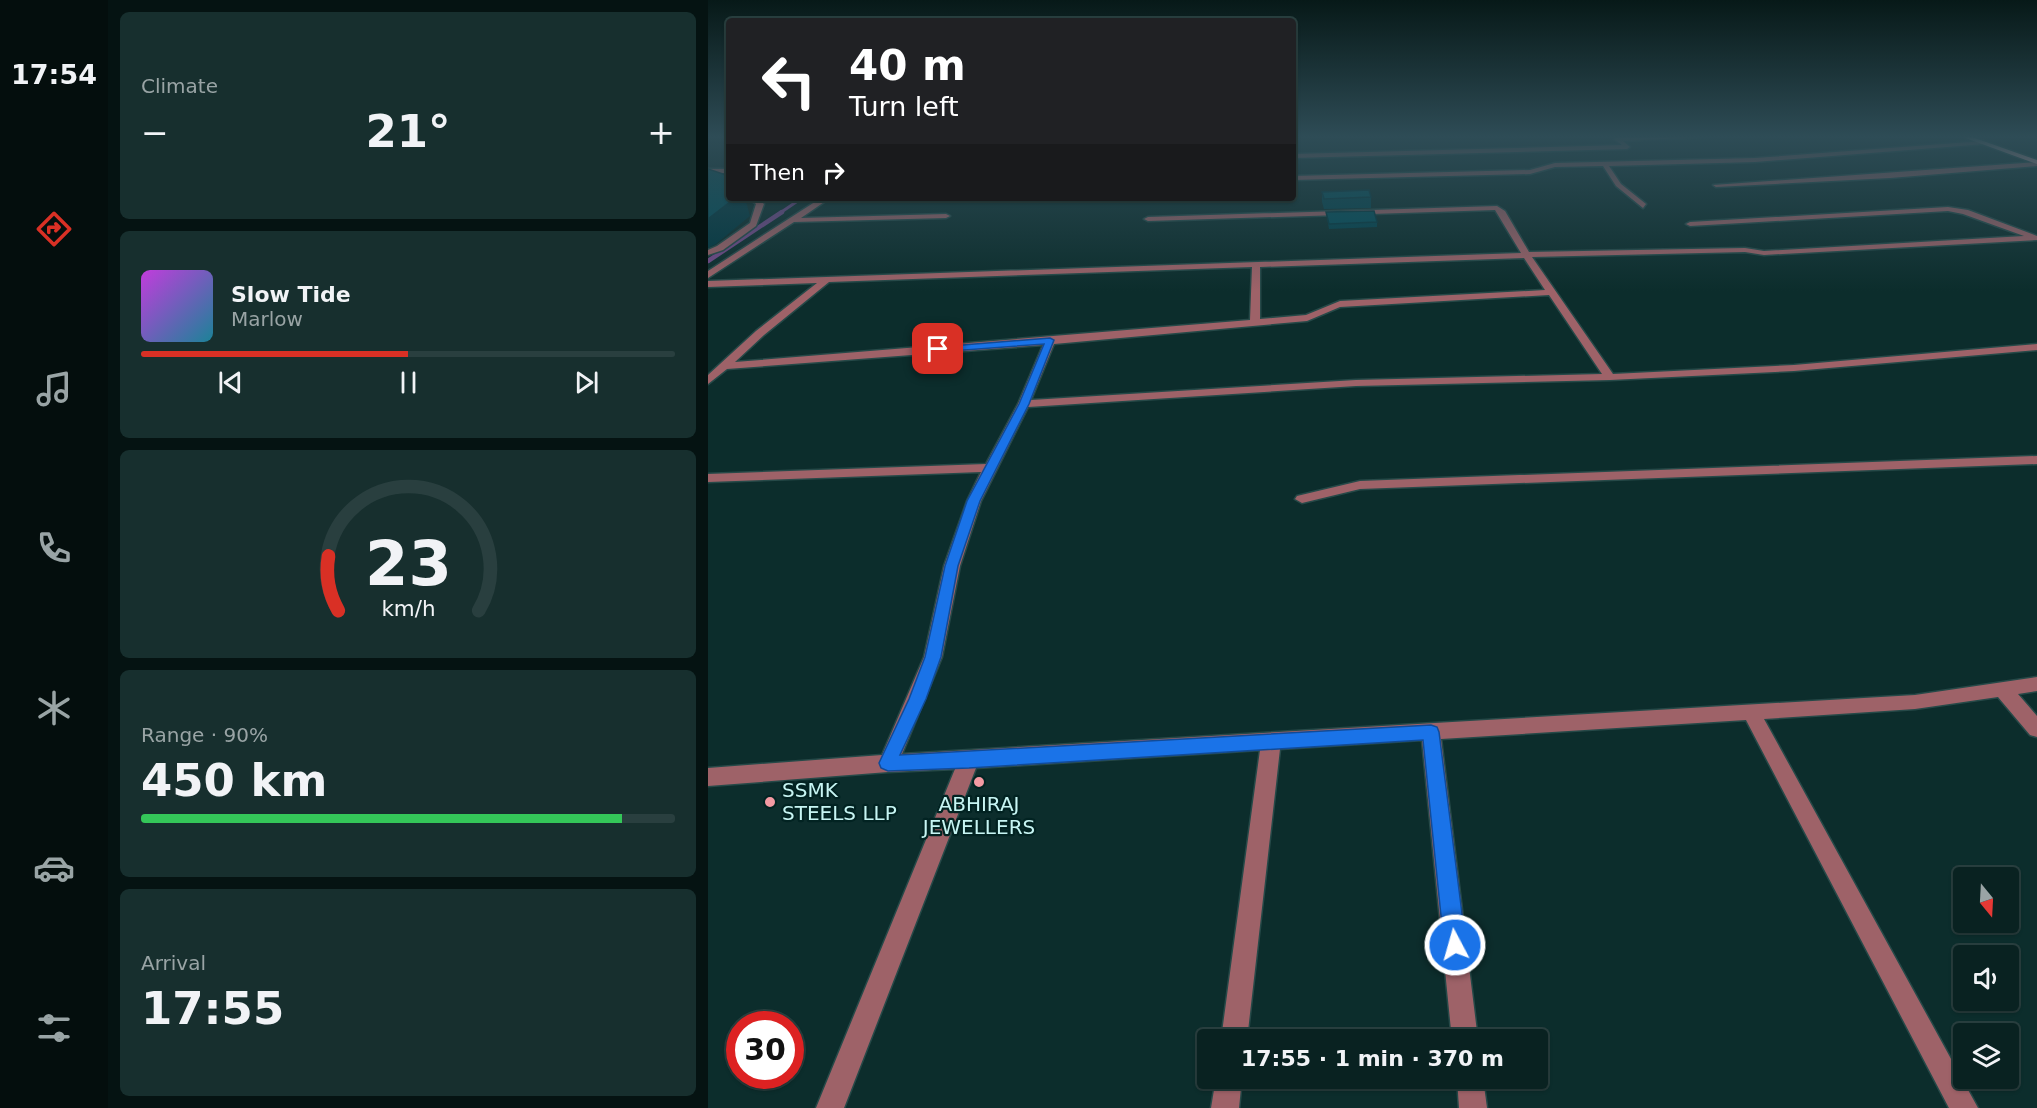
<!DOCTYPE html>
<meta charset="utf-8">
<style>
body{margin:0;font-family:"DejaVu Sans",sans-serif;background:#172f2e;color:#f1f3f6;height:100vh;display:flex;flex-direction:column;font-size:22px;white-space:nowrap}
*{box-sizing:border-box;margin:0}
p{font-size:20px;color:#99a4a5}
.icon{flex:none;width:33px;height:33px;fill:none;stroke:currentColor;stroke-width:2;stroke-linecap:round;stroke-linejoin:round}
.map{position:relative;flex:1;overflow:hidden}
.panel{display:flex;flex-direction:column;gap:12px;padding:12px;background:#051312;width:600px}
.panel>*{flex:none}
.hud{position:absolute;left:18px;top:18px;width:570px;height:183px;border-radius:6px;box-shadow:0 2px 4px #0004,0 0 0 2px #293f3f;background:#202124;color:#fff;overflow:hidden}
.needle{width:39px;rotate:162deg}
.fabs{position:absolute;left:1245px;top:867px;display:grid;gap:12px}
.fabs a{display:grid;place-items:center;width:66px;height:66px;border-radius:6px;background:#092221;box-shadow:0 2px 4px #0004,0 0 0 2px #293f3f;font-size:30px}
.speed{position:absolute;left:18px;top:1011px;display:flex;gap:12px;font-size:30px;font-weight:700;text-align:center}
.speed>*{display:grid;place-content:center;width:78px;height:78px;border-radius:50%;background:#092221;box-shadow:0 2px 4px #0004,0 0 0 2px #293f3f;line-height:1}
.speed .limit{border:9px solid #d22;background:#fff;color:#111}
.pin{position:absolute;display:grid;place-items:center;width:51px;height:51px;color:#fff;margin:-26px;border-radius:12px;box-shadow:0 3px 9px #0006}
.me{position:absolute;width:66px;margin:-33px;rotate:354deg;stroke-linejoin:round;filter:drop-shadow(0 0 4px #0008)}
.turn{display:flex;align-items:center;gap:21px;height:126px;padding:0 24px;font-size:27px}
.turn .icon{width:78px;height:78px;stroke-width:2.5}
.turn b{display:block;font-size:42px;line-height:51px}
.then{display:flex;align-items:center;height:57px;padding:0 24px;background:#0003;gap:12px;font-size:22px}
.big{font-size:45px;font-weight:700;line-height:1.1}
.panel .card{flex:1;display:flex;flex-direction:column;justify-content:center;gap:9px;min-width:0;padding:0 21px;border-radius:9px;background:#172f2e}
.panel .dial{align-items:center;gap:0}
.dial svg{height:156px;overflow:visible;fill:none;stroke:#293f3f;stroke-width:7;stroke-linecap:round;text-anchor:middle}
.dial text{fill:#f1f3f6;stroke:none}
.song{display:flex;align-items:center;gap:18px}
.cover{width:72px;height:72px;border-radius:9px;background:linear-gradient(135deg,hsl(290 70% 55%),hsl(190 70% 35%))}
.played{height:6px;border-radius:3px;background:linear-gradient(90deg,#d93025 50%,#293f3f 50%)}
.keys{display:flex;justify-content:space-around;direction:ltr}
.heat{display:flex;justify-content:space-between;align-items:center;font-size:33px;direction:ltr}
.charge{height:9px;border-radius:4px;background:linear-gradient(90deg,#34c759 90%,#293f3f 0)}
.trip{position:absolute;left:489px;top:1029px;width:351px;height:60px;border-radius:6px;background:#092221;box-shadow:0 2px 4px #0004,0 0 0 2px #293f3f;font-weight:700;line-height:60px;text-align:center}
main{display:flex;flex:1;min-height:0}
.tab-bar{display:flex;flex-direction:column;width:108px;justify-content:space-around;align-items:center;background:#040e0d;color:#99a4a5}
.tab-bar .icon{width:42px;height:42px}
.tab-bar .selected{color:#d93025}
.tab-bar b{font-size:27px;color:#f1f3f6}
.map>svg:first-child{display:block}
</style>
<main>
<nav class="tab-bar">
<b>17:54</b>
<svg class="icon selected" aria-label="directions" viewBox="0 0 24 24"><path d="M12 3l9 9-9 9-9-9zM9 14v-3h6M13 9l2 2-2 2"/></svg>
<svg class="icon" aria-label="music" viewBox="0 0 24 24"><path d="M9 18V5l10-2v13"/><circle cx="6" cy="18" r="3"/><circle cx="16" cy="16" r="3"/></svg>
<svg class="icon" aria-label="phone" viewBox="0 0 24 24"><path d="M5 4h4l2 5-3 2q2 4 5 5l2-3 5 2v4C11 20 4 13 5 4z"/></svg>
<svg class="icon" aria-label="climate" viewBox="0 0 24 24"><path d="M12 3v18M4 7l16 10M4 17L20 7"/></svg>
<svg class="icon" aria-label="car" viewBox="0 0 24 24"><path d="M5 17H2v-5l4-1 3-4h7l3 4 3 1v5h-3M9 17h6M6 11h13"/><circle cx="7" cy="17" r="2"/><circle cx="17" cy="17" r="2"/></svg>
<svg class="icon" aria-label="filters" viewBox="0 0 24 24"><path d="M4 7h16M4 17h16"/><circle cx="9" cy="7" r="2"/><circle cx="15" cy="17" r="2"/></svg>
</nav>
<section class="panel">
<div class="card"><p>Climate</p>
<div class="heat"><a>−</a><b class="big">21°</b><a>+</a></div>
</div>
<div class="card">
<div class="song"><i class="cover"></i><div><b>Slow Tide</b><p>Marlow</p></div></div>
<div class="played"></div>
<div class="keys"><svg class="icon" aria-label="previous" viewBox="0 0 24 24"><path d="M18 5L8 12l10 7zM5 5v14"/></svg><svg class="icon" aria-label="pause" viewBox="0 0 24 24"><path d="M8 5v14M16 5v14"/></svg><svg class="icon" aria-label="next" viewBox="0 0 24 24"><path d="M6 5l10 7-10 7zM19 5v14"/></svg></div>
</div>
<div class="card dial"><svg viewBox="0 0 100 80">
<path d="M14 69A42 42 0 1 1 86 69"/>
<path d="M14 69A42 42 0 0 1 9 41" stroke="#d93025"/>
<text x="50" y="56" font-size="32" font-weight="700">23</text>
<text x="50" y="72" font-size="11">km/h</text>
</svg></div>
<div class="card"><p>Range · 90%</p><b class="big">450 km</b><div class="charge"></div></div>
<div class="card"><p>Arrival</p><b class="big">17:55</b></div>
</section>
<div class="map">
<svg width="1329" height="1108" viewBox="0 0 1329 1108">
<rect width="100%" height="100%" fill="#0c2d2c"/>
<g fill="none" stroke-linecap="round" stroke-linejoin="round">
<polyline stroke="#75498b" stroke-width="3" points="72,213 94,198"/>
<polyline stroke="#75498b" stroke-width="4.5" points="0,261 74,212"/>
<g stroke="#264948" stroke-width="3">
<g id="minor">
<polygon points="1019,136 915,141 922,147 919,149 585,158 585,154 914,145 906,139 909,137"/>
<polygon points="1275,141 1277,144 1047,162 901,166 913,184 938,204 935,208 908,186 895,166 847,167 822,174 585,180 585,176 822,170 847,163 1047,158"/>
<polygon points="1329,162 1329,166 1182,178 1008,187 1005,185"/>
<rect x="0" y="169" width="21" height="4"/>
<polygon points="41,198 49,198 56,204 48,226 15,250 0,255 0,250 9,246 42,223 48,204"/>
<polygon points="113,198 122,198 93,218 238,214 242,216 238,218 86,222 0,278 0,271"/>
<path d="M789,206l8,5 24,41 216,-4 19,3 260,-15 -61,-22 -15,-3 -258,15 -4,-2 4,-2 258,-15 20,3 69,26v4l-273,15 -19,-3 -213,5 81,117 181,-9 243,-21v6l-243,21 -184,9 -254,6 -328,21 -47,94 -21,65 -18,91 -40,97 1013,-59 122,-18v14l-19,3 19,22v21l-7,-2 -32,-38 -83,12 -151,10 214,389h-29l-203,-388 -305,19 37,301h-26l-30,-300 -142,9 -33,291h-26l39,-290 -284,18 -132,340h-28l139,-339 -67,3 -180,14v-18l174,-13 42,-98 20,-91 23,-65 14,-29 -273,10v-8l278,-10 32,-60 25,-59 -316,24 -19,15v-9l48,-44 61,-48 -109,4v-6l813,-28 -26,-43 -347,11 -4,-2 4,-2zM816,258l21,32 -205,11 -34,14 -46,4v-52zM544,267l-2,53 -515,42 29,-27 65,-53zM841,295l53,79 -246,6 -325,20 23,-56 253,-23 33,-14z"/>
<polygon points="1329,456 1329,464 652,489 594,503 587,499 589,496 652,481"/>
<polygon points="508,1078 534,1078 531,1108 503,1108"/>
<polygon points="749,1078 775,1078 779,1108 751,1108"/>
</g>
</g>
<g stroke="#264948" stroke-width="3">
<polygon id="major" points="1252,136 1261,136 1329,160 1329,164"/>
</g>
<use href="#minor" fill="#9e6268" fill-rule="evenodd"/>
<use href="#major" fill="#f8adb4" fill-rule="evenodd"/>
</g>
<g fill="#00434e">
<polygon points="614,192 663,197 663,208 616,209 614,202"/>
<polygon points="618,212 669,222 669,227 621,229"/>
</g>
<polygon fill="#003740" points="27,198 37,198 42,216 8,244 0,248 0,219"/>
<g fill="#004e5b" stroke="#003740" stroke-width="1.5">
<polygon points="0,169 21,176 21,198 27,198 0,219"/>
<polygon points="661,190 663,197 616,199 614,192"/>
<polygon points="666,211 669,222 621,224 618,212"/>
</g>
<linearGradient id="sky" x2="0" y2="1"><stop stop-color="#071918"/><stop offset="0.47" stop-color="#2e4c56"/><stop offset="1" stop-color="#2e4c56" stop-opacity="0"/></linearGradient>
<rect width="1329" height="291" fill="url(#sky)"/>
<polygon fill="#1a73e8" stroke="#114b97" stroke-width="1.5" points="342,338 346,340 321,404 272,501 250,566 233,657 218,699 192,755 723,725 729,727 731,732 758,945 754,952 747,956 739,952 736,945 715,740 261,768 180,771 173,768 171,763 201,699 217,657 237,566 259,501 311,404 336,344 230,352 226,349 230,347"/>
<g fill="#f49aa3" stroke="#022322" stroke-width="2">
<circle cx="271" cy="782" r="6"/>
<circle cx="62" cy="802" r="6"/>
</g>
<g text-anchor="middle" stroke-width="4.5" stroke-linejoin="round" paint-order="stroke">
<g font-size="20" fill="#c7f5f3" stroke="#022322" text-anchor="start">
<text x="74" y="797">SSMK<tspan x="74" dy="23">STEELS LLP</tspan></text>
<text x="271" y="811" text-anchor="middle">ABHIRAJ<tspan x="271" dy="23">JEWELLERS</tspan></text>
</g>
</g>
</svg>
<div class="fabs">
<a><svg class="needle" viewBox="-14 -14 28 28"><path d="M0-13l5 13h-10z" fill="#e53935"/><path d="M0 13l5-13h-10z" fill="#99a4a5"/></svg></a>
<a><svg class="icon" aria-label="sound" viewBox="0 0 24 24"><path d="M4 9h4l5-4v14l-5-4H4zM17 9q2 3 0 6"/></svg></a>
<a><svg class="icon" aria-label="layers" viewBox="0 0 24 24"><path d="M12 4l9 5-9 5-9-5zM3 14l9 5 9-5"/></svg></a>
</div>
<div class="speed"><div class="limit">30</div></div>
<div class="pin" style="left:230px;top:349px;background:#d93025"><svg class="icon" aria-label="arrive" viewBox="0 0 24 24"><path d="M6 21V4h12l-3 4 3 4H6"/></svg></div>
<svg class="me" style="left:747px;top:945px" viewBox="-20 -20 40 40"><circle r="17" fill="#1a73e8" stroke="#fff" stroke-width="3"/><path d="M0-11L8 9 0 5-8 9z" fill="#fff"/></svg>
<div class="trip">17:55 · 1 min · 370 m</div>
<div class="hud">
<div class="turn"><svg class="icon" aria-label="left" viewBox="0 0 24 24"><path d="M17 20v-9H6M10 6l-5 5 5 5"/></svg><div><b>40 m</b>Turn left</div></div>
<div class="then">Then<svg class="icon" aria-label="right" viewBox="0 0 24 24"><path d="M7 20v-9h11M14 6l5 5-5 5"/></svg></div>
</div>
</div>
</main>
